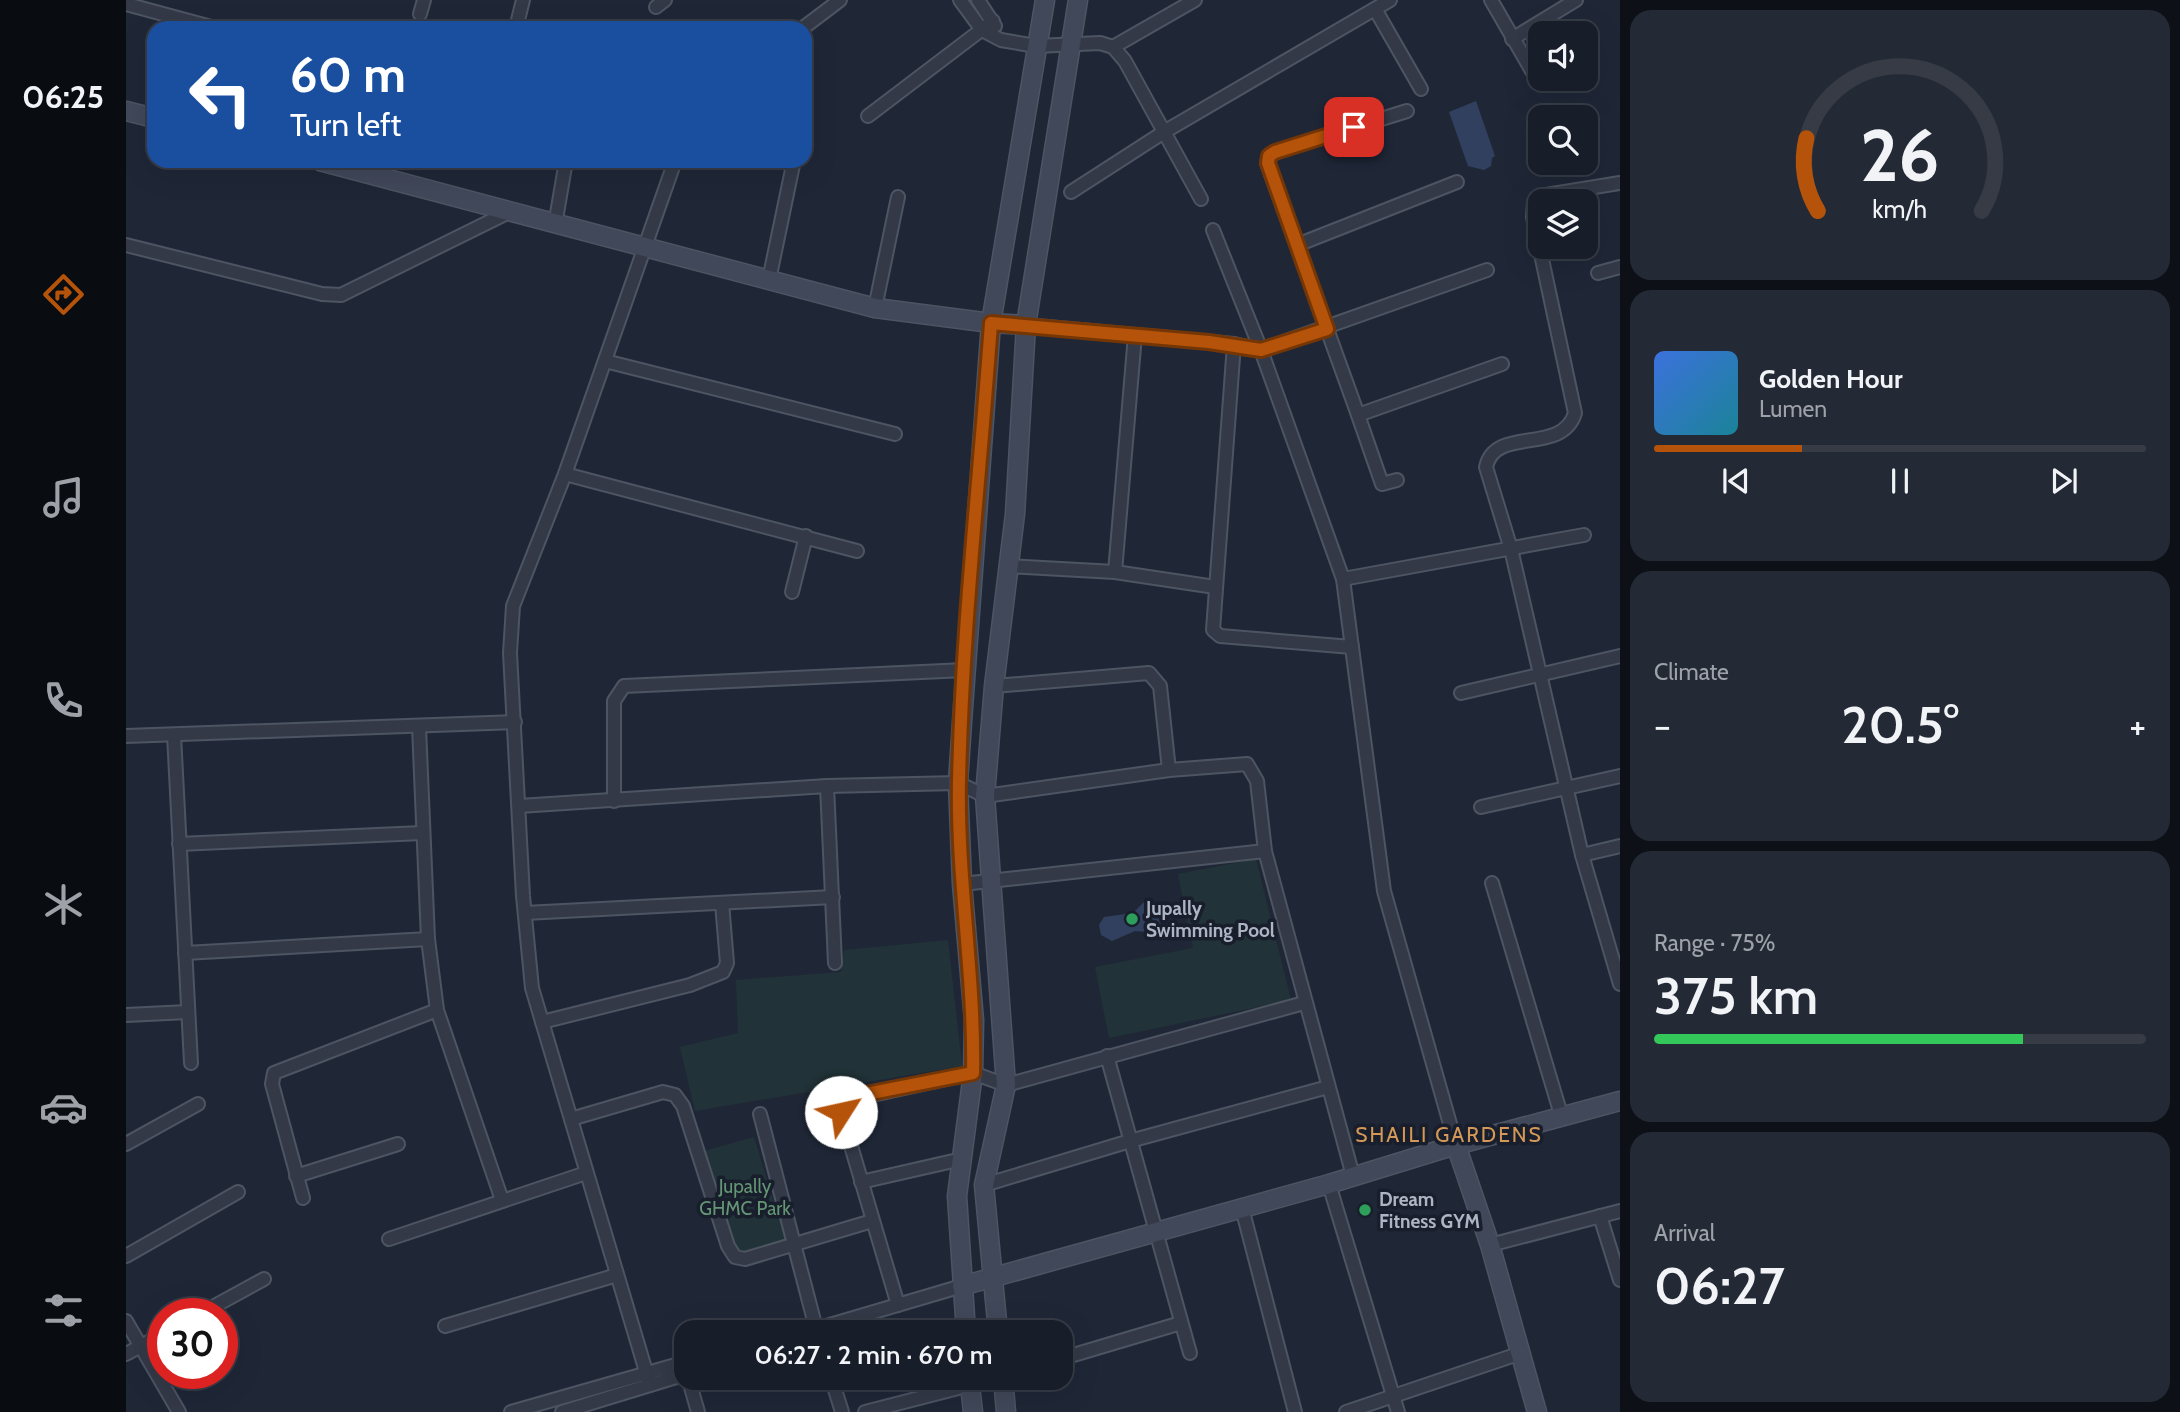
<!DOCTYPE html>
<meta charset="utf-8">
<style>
body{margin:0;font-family:Cabin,sans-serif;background:#242a35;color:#f1f3f6;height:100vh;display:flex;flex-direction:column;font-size:26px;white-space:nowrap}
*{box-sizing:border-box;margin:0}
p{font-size:23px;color:#9ea2a8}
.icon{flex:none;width:38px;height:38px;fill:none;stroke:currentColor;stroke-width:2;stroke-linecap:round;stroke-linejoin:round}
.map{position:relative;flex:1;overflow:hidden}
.details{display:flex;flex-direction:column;gap:10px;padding:10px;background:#0d1017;width:560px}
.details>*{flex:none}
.banner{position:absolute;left:21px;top:21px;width:665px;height:147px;border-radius:21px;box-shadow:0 7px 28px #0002,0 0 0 2px #363b46;background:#1a4fa0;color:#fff;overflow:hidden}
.fabs{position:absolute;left:1402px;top:21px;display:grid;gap:14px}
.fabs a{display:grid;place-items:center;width:70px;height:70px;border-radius:14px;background:#171d29;box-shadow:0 7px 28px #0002,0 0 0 2px #363b46;font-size:35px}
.speed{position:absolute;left:21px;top:1298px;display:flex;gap:14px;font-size:35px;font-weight:700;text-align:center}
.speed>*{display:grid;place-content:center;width:91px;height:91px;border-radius:50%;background:#171d29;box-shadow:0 7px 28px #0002,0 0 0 2px #363b46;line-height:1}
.speed .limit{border:10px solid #d22;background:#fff;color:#111}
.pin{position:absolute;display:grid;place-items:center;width:60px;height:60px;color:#fff;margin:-30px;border-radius:14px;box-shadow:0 4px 10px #0006}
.me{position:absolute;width:77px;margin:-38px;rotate:55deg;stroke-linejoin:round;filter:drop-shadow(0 0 5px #0008)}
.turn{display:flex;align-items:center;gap:24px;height:147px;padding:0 28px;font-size:32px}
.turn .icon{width:91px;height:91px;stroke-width:2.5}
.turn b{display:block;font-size:49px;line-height:60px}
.big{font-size:52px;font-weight:600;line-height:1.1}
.details .widget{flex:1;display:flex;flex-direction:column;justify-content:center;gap:10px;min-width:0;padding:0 24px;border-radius:21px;background:#242a35}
.details .dial{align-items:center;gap:0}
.dial svg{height:182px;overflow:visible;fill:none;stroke:#363b46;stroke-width:7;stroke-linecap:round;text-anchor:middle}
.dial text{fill:#f1f3f6;stroke:none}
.song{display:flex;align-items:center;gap:21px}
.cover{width:84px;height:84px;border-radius:10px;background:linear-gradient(135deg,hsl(220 70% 55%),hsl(190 70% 35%))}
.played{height:7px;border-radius:4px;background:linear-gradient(90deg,#b45309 30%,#363b46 30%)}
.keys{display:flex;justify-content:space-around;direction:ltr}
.heat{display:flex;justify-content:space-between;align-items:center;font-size:38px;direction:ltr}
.charge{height:10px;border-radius:5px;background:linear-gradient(90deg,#34c759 75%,#363b46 0)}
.trip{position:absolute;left:548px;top:1320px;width:399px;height:70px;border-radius:21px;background:#171d29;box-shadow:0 7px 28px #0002,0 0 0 2px #363b46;font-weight:600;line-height:70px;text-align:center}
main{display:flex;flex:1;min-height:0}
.dock{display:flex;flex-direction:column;width:126px;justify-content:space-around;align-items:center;background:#090c10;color:#9ea2a8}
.dock .icon{width:49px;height:49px}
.dock .on{color:#b45309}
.dock b{font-size:32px;color:#f1f3f6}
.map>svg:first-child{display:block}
</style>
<main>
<nav class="dock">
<b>06:25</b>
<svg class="icon on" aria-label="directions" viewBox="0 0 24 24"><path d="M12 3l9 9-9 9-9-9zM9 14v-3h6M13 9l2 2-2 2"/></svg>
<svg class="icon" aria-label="music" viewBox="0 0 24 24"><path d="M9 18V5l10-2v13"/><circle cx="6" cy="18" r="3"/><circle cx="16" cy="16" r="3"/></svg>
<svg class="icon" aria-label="phone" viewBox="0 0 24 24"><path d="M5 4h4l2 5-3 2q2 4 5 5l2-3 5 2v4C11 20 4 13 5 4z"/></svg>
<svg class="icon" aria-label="climate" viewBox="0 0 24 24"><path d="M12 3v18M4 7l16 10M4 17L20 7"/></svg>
<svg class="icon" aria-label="car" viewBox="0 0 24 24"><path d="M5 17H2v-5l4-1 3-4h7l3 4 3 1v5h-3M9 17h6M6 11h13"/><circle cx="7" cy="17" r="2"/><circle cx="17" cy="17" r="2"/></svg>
<svg class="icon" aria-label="filters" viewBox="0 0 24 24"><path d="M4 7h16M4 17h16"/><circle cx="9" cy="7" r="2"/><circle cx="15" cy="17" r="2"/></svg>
</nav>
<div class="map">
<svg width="1494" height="1412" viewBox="0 0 1494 1412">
<rect width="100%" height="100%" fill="#1f2737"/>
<g fill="#213338">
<polygon points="1130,859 1165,1000 983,1038 969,967 1067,948 1052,874"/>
<polygon points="822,940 836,1066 569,1111 554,1047 612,1033 610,980 715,972 718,950"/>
<polygon points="628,1137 660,1242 610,1257 578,1151"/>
</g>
<g fill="#32405f">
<polygon points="1350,101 1369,156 1366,158 1365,166 1358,170 1342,166 1323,112"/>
<polygon points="1022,898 1038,914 1032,933 1009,931 986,941 975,935 973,925 978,917 1007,913"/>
</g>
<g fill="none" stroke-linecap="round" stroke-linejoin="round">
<g stroke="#4d5462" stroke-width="16">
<g id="street">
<polyline points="834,0 856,30 875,40 910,46 974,43 987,47 999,61 1075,199"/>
<polyline points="852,0 869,26"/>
<polyline points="1365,0 1406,71"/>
<polyline points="0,4 89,28"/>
<polyline points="530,7 539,0"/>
<polyline points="1249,9 1295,89"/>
<polyline points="294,14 298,0"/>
<polyline points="390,28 397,0"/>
<polyline points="677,28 714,0"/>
<polyline points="1386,39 1450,0"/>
<polyline points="987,47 1069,0"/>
<polyline points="1281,111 1149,152 1143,156 1141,163 1227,401 1232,415 1376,364"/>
<polyline points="742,116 867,21"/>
<path d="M1494,183l-74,12 -12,7 -1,15 42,196c-13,43 -80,12 -89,54l25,82 71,306 38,129"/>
<polyline points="945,192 1038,132 1264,0"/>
<polyline points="429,225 440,161"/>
<polyline points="1087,230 1135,350 1361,270"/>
<polyline points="0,245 196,294 215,295 383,212"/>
<polyline points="1171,245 1331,182"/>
<polyline points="1472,273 1494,267"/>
<polyline points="643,280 667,165"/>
<polyline points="749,308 772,197"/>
<polyline points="900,325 1108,344 1135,350 1217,579 1258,891 1330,1145"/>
<polyline points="1108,344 1087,630 1094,636 1226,647"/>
<polyline points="479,361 769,434"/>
<polyline points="1232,415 1256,484 1271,480"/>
<polyline points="439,474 731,551"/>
<polyline points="882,566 989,572 1089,587"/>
<polyline points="989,572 1009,335"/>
<polyline points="1217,579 1458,535"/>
<polyline points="666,592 680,536"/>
<polyline points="868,686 1023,673 1034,686 1043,770"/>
<polyline points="1335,693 1494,656"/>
<polyline points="293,727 302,939 311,1010"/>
<polyline points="48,735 65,1063"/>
<polyline points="0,736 389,722"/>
<polyline points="701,786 709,963"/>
<polyline points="488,801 488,701 498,686 839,670"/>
<polyline points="393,806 701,786 832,783 859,796 1043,770 1121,764 1131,781 1139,851 1227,1176"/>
<polyline points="1355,807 1494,776"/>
<polyline points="53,844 296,833"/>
<polyline points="1456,855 1494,846"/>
<polyline points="1366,883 1436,1118"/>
<polyline points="836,884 1139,851"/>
<polyline points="399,913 707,897"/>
<polyline points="59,953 302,939"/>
<polyline points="0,1015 62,1012"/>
<polyline points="416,1022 564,985 597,972 601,963 596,903"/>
<polyline points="981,1056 1064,1353"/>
<polyline points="634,1114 691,1332"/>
<polyline points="445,1119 537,1092 549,1095 557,1106 602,1246 609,1257 619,1259 746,1221"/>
<polyline points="0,1144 72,1104"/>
<polyline points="170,1176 272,1144"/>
<polyline points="735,1182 836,1159"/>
<polyline points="1203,1184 1272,1412"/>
<polyline points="858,1185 1004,1141 1202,1087"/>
<polyline points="177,1198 146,1084 148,1073 311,1010 376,1200"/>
<polyline points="1116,1208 1169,1412"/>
<polyline points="1474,1216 1494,1280"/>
<polyline points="263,1239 460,1173"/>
<polyline points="1364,1245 1494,1211"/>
<polyline points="0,1256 112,1192"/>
<polyline points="772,1305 715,1112 719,1101 847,1073 880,1085 1178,1003"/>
<polyline points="74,1314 138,1279"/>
<polyline points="0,1321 53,1412"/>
<polyline points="319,1326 491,1275"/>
<polyline points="680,1332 836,1286"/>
<polyline points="0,1354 37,1334"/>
<polyline points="934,1359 1055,1323"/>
<polyline points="562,1377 572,1412"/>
<polyline points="705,1377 716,1412"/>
<polyline points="524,1385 406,988 397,896 384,653 387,606 439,474 549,161"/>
<polyline points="385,1412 560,1362"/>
<polyline points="436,1412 560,1374"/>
<polyline points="739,1412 844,1385"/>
<polyline points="1220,1412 1395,1353"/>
</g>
</g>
<g stroke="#4d5462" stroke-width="21">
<g id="secondary">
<polyline points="0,111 28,118"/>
<polyline points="194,161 749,308 865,323 900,325"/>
<polyline points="1330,1145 1364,1245 1411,1412"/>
<polyline points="836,1286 1203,1184 1330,1145 1494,1101"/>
<polyline points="840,1332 831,1196 847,1073 848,1020 836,884 832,783 836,722 865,323 919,0"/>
<polyline points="872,1332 858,1185 880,1085 859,796 868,686 889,514 900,325 952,0"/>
<polyline points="843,1377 847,1412"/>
<polyline points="877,1377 880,1412"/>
</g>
</g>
<use href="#street" stroke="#333947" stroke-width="12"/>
<use href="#secondary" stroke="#41485a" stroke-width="18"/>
</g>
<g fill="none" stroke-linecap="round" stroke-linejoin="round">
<g stroke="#753606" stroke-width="18">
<path id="route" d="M715,1112l4,-11 6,-4 122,-24c2,-97 -16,-194 -14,-291 3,-153 21,-306 32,-459l218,19 52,8 66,-21 -59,-166 1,-7 6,-4 79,-25"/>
</g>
<use href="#route" stroke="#b45309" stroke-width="12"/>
</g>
<g fill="#2e9e5b" stroke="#181e2b" stroke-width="2.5">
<circle cx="1006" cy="919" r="7"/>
<circle cx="1239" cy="1210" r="7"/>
</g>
<g text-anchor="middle" stroke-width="7" stroke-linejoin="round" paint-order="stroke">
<g font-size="19" font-weight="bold" fill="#adb4c4" stroke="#181e2b" text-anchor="start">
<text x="1020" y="915">Jupally<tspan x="1020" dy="22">Swimming Pool</tspan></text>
<text x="1253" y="1206">Dream<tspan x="1253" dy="22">Fitness GYM</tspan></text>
</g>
<g font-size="19" fill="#649574" stroke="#181e2b">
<text x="619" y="1193">Jupally<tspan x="619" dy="22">GHMC Park</tspan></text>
</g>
<g font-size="21" letter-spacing="2" fill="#d49958" stroke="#181e2b">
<text x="1323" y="1142">SHAILI GARDENS</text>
</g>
</g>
</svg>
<div class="fabs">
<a><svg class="icon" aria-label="sound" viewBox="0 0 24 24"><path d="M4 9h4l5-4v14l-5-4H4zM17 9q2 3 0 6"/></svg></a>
<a><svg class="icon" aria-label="search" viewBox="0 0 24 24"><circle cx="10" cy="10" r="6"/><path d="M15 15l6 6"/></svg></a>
<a><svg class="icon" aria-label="layers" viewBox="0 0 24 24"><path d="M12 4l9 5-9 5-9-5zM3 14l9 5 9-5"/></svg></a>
</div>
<div class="speed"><div class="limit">30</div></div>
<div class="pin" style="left:1228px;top:127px;background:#d93025"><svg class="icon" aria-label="arrive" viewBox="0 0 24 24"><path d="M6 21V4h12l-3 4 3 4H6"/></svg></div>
<svg class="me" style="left:715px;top:1112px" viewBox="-20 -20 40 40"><circle r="19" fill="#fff"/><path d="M0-13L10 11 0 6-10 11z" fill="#b45309"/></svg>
<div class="trip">06:27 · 2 min · 670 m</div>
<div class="banner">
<div class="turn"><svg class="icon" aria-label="left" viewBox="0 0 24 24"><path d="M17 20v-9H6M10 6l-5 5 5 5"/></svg><div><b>60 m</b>Turn left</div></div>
</div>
</div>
<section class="details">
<div class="widget dial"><svg viewBox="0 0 100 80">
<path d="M14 69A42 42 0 1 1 86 69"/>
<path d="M14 69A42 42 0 0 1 9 37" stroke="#b45309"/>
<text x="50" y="56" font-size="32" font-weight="700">26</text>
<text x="50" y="72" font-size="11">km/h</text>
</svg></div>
<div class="widget">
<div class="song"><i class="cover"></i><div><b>Golden Hour</b><p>Lumen</p></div></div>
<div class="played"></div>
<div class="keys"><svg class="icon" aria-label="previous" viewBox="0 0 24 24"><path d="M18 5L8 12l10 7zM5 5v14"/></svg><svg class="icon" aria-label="pause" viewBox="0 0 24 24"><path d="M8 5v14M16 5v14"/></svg><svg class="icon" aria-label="next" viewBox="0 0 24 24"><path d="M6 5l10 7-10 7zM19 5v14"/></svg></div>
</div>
<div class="widget"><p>Climate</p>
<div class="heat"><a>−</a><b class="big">20.5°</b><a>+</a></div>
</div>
<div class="widget"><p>Range · 75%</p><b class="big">375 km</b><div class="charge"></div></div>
<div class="widget"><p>Arrival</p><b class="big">06:27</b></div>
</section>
</main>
